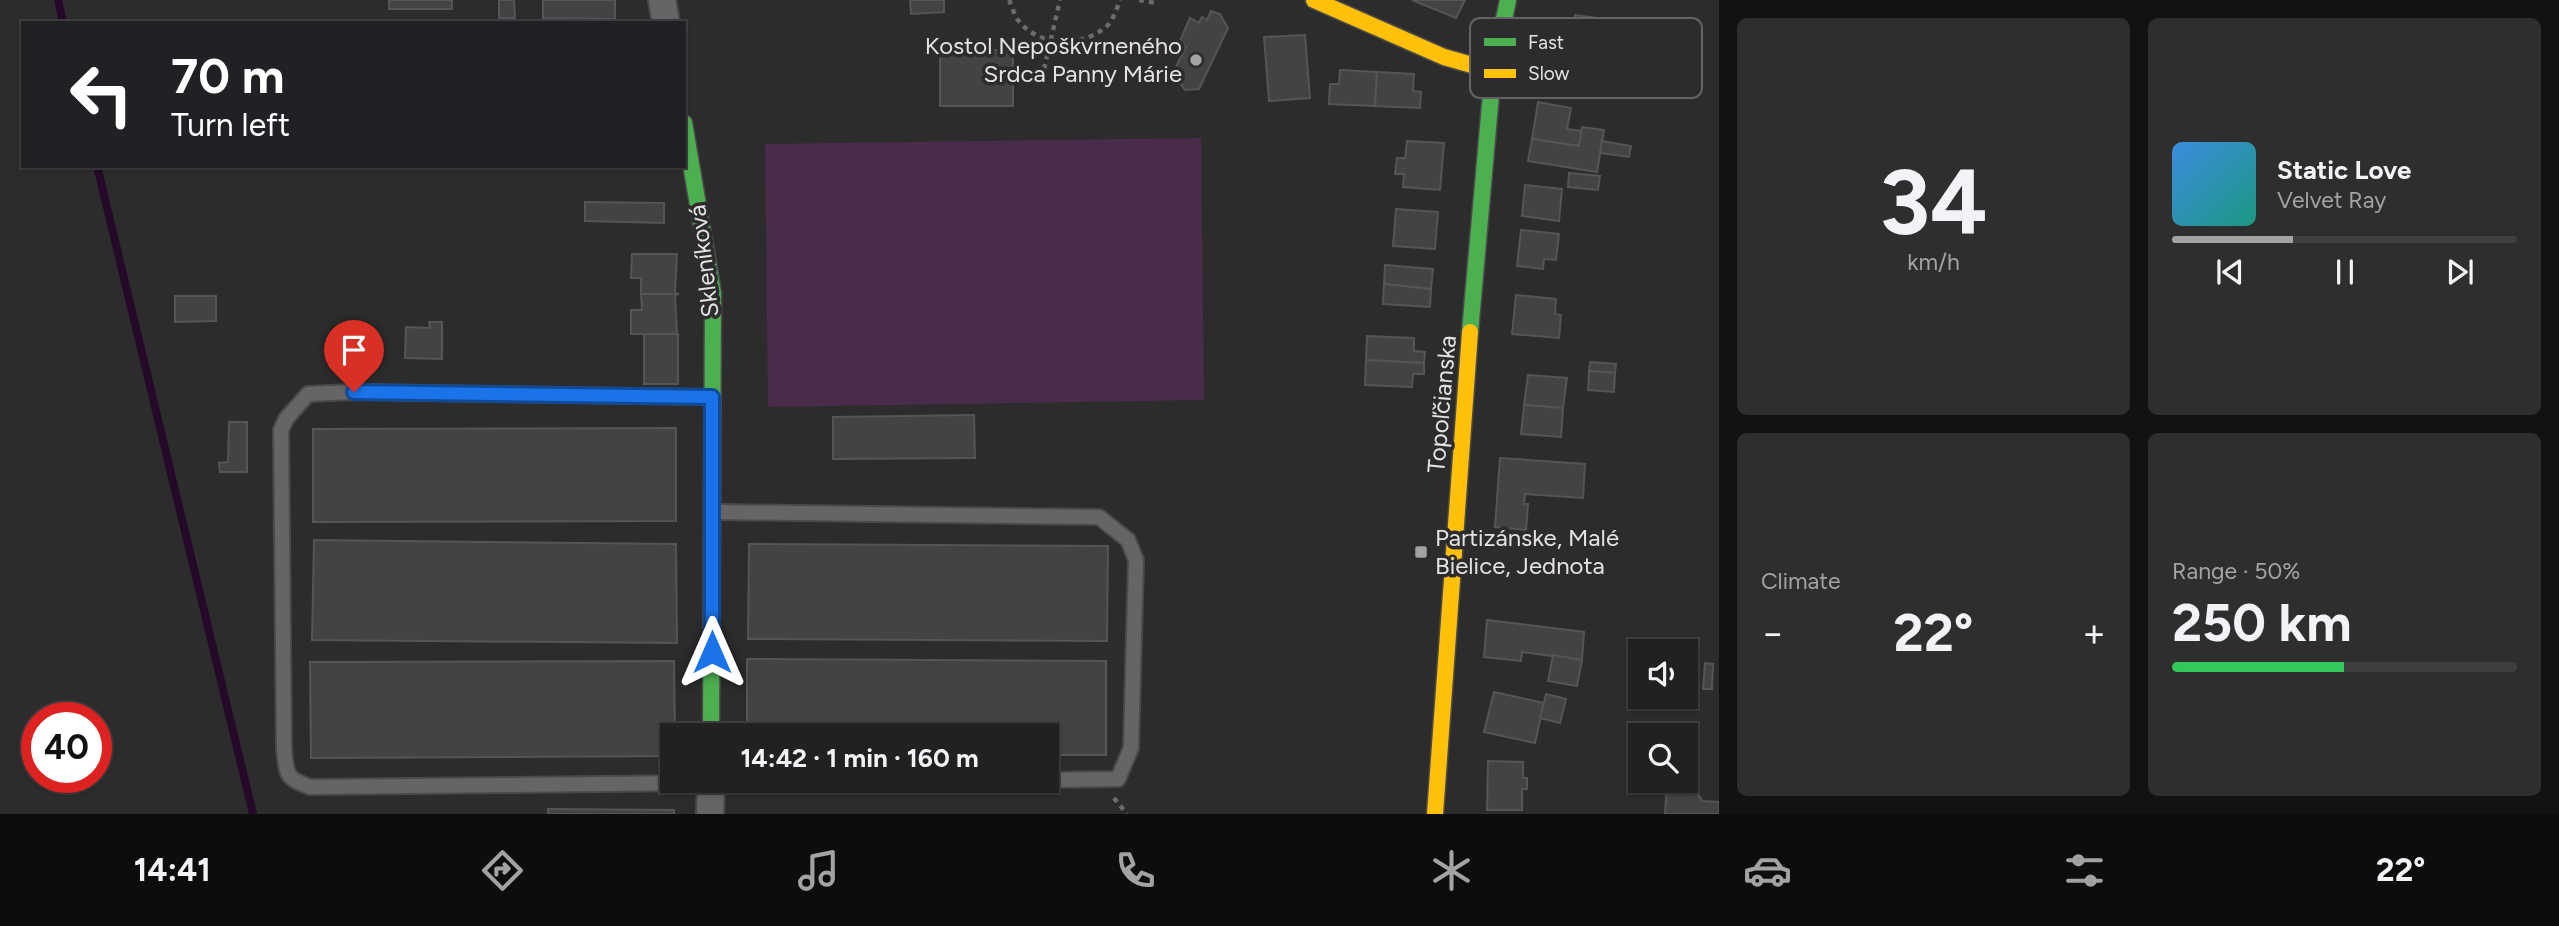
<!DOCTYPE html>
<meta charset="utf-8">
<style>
body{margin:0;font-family:Figtree,sans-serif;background:#2e2e2f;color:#f1f3f6;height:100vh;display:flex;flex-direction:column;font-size:26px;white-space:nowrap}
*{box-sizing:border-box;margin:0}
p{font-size:23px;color:#a2a3a5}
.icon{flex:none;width:38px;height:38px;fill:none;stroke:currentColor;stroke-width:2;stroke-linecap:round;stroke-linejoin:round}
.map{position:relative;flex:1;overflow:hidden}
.details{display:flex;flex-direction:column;gap:18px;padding:18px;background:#131213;width:840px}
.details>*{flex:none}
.banner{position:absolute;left:21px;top:21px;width:665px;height:147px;border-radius:0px;box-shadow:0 2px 5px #0004,0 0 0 2px #3f3e40;background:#202124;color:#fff;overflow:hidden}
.tools{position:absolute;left:1628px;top:639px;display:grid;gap:14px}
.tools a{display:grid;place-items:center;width:70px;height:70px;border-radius:0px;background:#222122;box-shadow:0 2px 5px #0004,0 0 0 2px #3f3e40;font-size:35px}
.speed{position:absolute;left:21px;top:702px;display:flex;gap:14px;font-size:35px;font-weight:700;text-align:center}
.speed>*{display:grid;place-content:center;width:91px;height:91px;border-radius:50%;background:#222122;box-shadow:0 2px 5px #0004,0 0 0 2px #3f3e40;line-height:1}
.speed .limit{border:10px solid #d22;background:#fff;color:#111}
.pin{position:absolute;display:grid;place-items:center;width:60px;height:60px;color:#fff;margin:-72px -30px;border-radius:50% 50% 50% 0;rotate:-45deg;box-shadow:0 0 7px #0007}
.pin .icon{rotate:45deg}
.me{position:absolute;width:77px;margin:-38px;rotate:0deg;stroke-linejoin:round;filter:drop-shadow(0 0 5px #0008)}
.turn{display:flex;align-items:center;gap:24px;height:147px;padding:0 35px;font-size:32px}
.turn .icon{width:91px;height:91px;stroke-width:2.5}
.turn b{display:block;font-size:49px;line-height:60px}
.big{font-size:52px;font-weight:700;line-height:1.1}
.details .card{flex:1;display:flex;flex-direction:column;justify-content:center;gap:10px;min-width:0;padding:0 24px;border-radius:10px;background:#2e2e2f}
.details .dial{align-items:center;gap:0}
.dial b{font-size:91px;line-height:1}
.song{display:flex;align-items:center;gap:21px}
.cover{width:84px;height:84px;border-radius:10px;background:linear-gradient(135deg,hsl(210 70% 55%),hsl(170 70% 35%))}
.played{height:7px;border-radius:4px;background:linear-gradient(90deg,#a4a2a5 35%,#3f3e40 35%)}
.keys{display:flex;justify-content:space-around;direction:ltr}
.heat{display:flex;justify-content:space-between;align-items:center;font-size:38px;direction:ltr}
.charge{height:10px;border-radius:5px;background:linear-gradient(90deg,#34c759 50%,#3f3e40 0)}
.details .tiles{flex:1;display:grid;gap:18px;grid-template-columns:repeat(2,1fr)}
.trip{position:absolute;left:660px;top:723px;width:399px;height:70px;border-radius:0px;background:#222122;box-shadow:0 2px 5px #0004,0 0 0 2px #3f3e40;font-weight:700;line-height:70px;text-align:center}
.tabs{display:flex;height:112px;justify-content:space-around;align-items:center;background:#0e0d0e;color:#a2a3a5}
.tabs .icon{width:49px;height:49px}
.tabs .current{color:#a4a2a5}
.tabs b{font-size:32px;color:#f1f3f6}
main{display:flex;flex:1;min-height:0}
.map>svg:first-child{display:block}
</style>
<main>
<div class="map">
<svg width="1719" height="814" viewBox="0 0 1719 814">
<rect width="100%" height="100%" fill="#2d2c2d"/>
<polygon fill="#482c4a" points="1201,138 1204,400 768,407 765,144"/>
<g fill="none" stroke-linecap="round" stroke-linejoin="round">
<g stroke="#250928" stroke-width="8">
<polyline points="58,0 63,23"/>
<polyline points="97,166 253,814"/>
</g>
</g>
<g fill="#444244" stroke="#565456" stroke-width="2">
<rect x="389" y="0" width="63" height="9"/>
<polygon points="499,0 514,0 515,18 499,18"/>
<polygon points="543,0 615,0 615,19 543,18"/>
<polygon points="910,0 944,0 944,12 911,14"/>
<polygon points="1412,0 1465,0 1456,18"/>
<polygon points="1211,11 1220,14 1228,28 1199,89 1185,90 1173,73 1186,47 1180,41 1190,18 1199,23 1202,17 1207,20"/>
<polygon points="1575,15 1620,21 1616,47 1571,40"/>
<polygon points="1305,35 1310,98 1269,101 1264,37"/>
<rect x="940" y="50" width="73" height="56"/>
<polygon points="1340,70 1377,72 1375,106 1329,104 1330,84 1339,84"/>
<polygon points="1377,72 1414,74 1413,91 1421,92 1420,108 1375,106"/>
<polygon points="1538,102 1571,108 1567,129 1582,131 1579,146 1532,139"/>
<polygon points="1582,127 1604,130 1597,172 1528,161 1532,139 1579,146"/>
<polygon points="1407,141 1444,143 1440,190 1403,187 1404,174 1395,174 1397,158 1405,158"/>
<polygon points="1602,141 1631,146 1629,157 1600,153"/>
<polygon points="1569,173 1600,176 1598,190 1568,187"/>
<polygon points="1525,185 1562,189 1559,221 1522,216"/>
<polygon points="585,202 664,203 664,223 585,221"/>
<polygon points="1396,209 1438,212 1435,249 1393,246"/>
<polygon points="1521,230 1559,234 1556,260 1544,259 1543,269 1517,266"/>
<polygon points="632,254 677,254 675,293 679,294 641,294 641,278 631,278"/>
<polygon points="1385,265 1433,269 1431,289 1384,284"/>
<polygon points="1384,284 1431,289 1430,307 1383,304"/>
<polygon points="641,294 679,294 675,295 677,334 631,334 631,310 642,310"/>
<polygon points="1516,295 1556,299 1555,314 1561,315 1559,338 1512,334"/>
<polygon points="175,296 216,296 216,321 175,322"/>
<polygon points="429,322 442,322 442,359 405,358 406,327 430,328"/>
<rect x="644" y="334" width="34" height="50"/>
<polygon points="1367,336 1414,338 1414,351 1425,352 1424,363 1366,360"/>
<polygon points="1366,360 1424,363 1424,374 1413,374 1412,387 1365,385"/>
<polygon points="1590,362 1616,364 1615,373 1589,371"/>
<polygon points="1589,371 1615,373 1614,392 1588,390"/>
<polygon points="1528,375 1567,378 1563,408 1524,405"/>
<polygon points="1524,405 1563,408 1561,437 1521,434"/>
<polygon points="974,415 975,458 833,459 833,417"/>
<polygon points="229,422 247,422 247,472 220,472 219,463 228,462"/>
<polygon points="676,428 676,521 313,522 313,429"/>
<polygon points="1500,458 1585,464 1583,498 1525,494 1524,504 1528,504 1526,530 1495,527"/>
<polygon points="314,540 676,544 677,643 312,640"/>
<polygon points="749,544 1108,546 1107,641 748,639"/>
<polygon points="1487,620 1584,632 1582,660 1522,652 1521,661 1484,657"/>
<polygon points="1553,655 1582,660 1577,686 1548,681"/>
<polygon points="747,659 1106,661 1106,755 1046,755 1046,735 747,735"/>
<polygon points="674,661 675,735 672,735 672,756 311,758 310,662"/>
<polygon points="1705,663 1713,664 1712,689 1703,689"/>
<polygon points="1686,664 1695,664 1693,690 1685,689"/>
<polygon points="1494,692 1544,703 1535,743 1484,732"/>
<polygon points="1546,694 1566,699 1560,723 1540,718"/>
<polygon points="1488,761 1523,762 1523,778 1527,778 1527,789 1522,789 1522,810 1487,810"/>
<polygon points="1667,781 1692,782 1702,801 1719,802 1719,814 1665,814"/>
<polygon points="548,809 674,810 674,814 548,814"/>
</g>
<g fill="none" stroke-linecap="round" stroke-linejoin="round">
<g stroke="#4b4a4b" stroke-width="18">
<g id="lane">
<path d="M711,397l-358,-5 -45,2 -22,25 -5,11 3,319c3,26 1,29 26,38l684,-7"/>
<polyline points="714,512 1099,517 1128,540 1136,560 1131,748 1118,779 1046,780"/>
</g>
</g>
<g stroke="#4b4a4b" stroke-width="30">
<g id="street">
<polyline points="662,0 666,23"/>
<polyline points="710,814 711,780"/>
</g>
</g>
<g stroke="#4b4a4b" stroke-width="19">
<g id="fast">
<polyline points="684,123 713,293 711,735"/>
<polyline points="1470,332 1493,71 1508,0"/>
</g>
</g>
<g stroke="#4b4a4b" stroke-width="19">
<g id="slow">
<polyline points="1314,0 1444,57 1493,71"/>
<polyline points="1435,814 1470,332"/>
</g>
</g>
<g stroke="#6c6a6c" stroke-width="4.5" stroke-dasharray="5 5" stroke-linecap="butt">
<path d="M1009,0c3,6 5,15 9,20 21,28 66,28 90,5 6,-7 9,-17 12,-25"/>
<polyline points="1139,0 1156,3"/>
<polyline points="1044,69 1060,0"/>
<polyline points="1114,798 1127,814"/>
</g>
<use href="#lane" stroke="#666466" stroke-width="14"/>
<use href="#street" stroke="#666466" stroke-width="26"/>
<use href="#fast" stroke="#4caf50" stroke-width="16"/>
<use href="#slow" stroke="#ffc107" stroke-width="16"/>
</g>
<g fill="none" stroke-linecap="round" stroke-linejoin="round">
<g stroke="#114b97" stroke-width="18">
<polyline id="route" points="354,392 712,397 712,652"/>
</g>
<use href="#route" stroke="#1a73e8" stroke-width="12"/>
</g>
<g fill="#a4a2a5" stroke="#2e2b2e" stroke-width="2.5">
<circle cx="1196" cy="60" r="7"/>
<rect x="1414" y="545" width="14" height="14" rx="3.5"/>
</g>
<g text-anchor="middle" stroke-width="7" stroke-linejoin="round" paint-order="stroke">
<g font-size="24" fill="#e4e2e5" stroke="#2e2b2e" text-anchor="end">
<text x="1182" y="54">Kostol Nepoškvrneného<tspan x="1182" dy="28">Srdca Panny Márie</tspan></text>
<text x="1435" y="546" text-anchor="start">Partizánske, Malé<tspan x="1435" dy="28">Bielice, Jednota</tspan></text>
</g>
<g font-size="24" fill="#e4e2e5" stroke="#2e2b2e">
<text transform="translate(704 261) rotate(-97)" y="8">Skleníková</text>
<text transform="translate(1442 404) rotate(-85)" y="8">Topoľčianska</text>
</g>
</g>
<rect x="1470" y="18" width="232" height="80" rx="10" fill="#2e2b2e" stroke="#656265" stroke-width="2"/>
<rect x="1484" y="38" width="32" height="8" fill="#4caf50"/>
<rect x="1484" y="69" width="32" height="9" fill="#ffc107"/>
<g font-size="19" fill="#e4e2e5">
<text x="1528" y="49">Fast</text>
<text x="1528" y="80">Slow</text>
</g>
</svg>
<div class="tools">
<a><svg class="icon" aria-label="sound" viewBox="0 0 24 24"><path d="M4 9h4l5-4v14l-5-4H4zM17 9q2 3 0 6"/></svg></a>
<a><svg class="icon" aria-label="search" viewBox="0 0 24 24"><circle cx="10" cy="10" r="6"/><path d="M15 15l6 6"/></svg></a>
</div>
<div class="speed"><div class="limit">40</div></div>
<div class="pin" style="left:354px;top:392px;background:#d93025"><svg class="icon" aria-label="arrive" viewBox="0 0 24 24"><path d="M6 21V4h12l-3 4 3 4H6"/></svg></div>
<svg class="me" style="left:712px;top:652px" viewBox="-20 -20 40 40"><path d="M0-17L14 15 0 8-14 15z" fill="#1a73e8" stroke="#fff" stroke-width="4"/></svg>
<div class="trip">14:42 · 1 min · 160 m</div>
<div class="banner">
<div class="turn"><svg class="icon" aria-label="left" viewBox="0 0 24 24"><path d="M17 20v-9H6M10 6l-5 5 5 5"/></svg><div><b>70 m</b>Turn left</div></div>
</div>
</div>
<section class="details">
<div class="tiles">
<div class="card dial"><b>34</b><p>km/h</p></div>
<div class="card">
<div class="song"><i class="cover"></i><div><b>Static Love</b><p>Velvet Ray</p></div></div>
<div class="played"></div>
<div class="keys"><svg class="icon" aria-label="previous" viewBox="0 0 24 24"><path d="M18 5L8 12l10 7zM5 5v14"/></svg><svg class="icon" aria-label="pause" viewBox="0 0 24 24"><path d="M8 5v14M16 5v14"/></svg><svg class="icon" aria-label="next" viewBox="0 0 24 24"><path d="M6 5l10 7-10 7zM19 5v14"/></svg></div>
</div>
<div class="card"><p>Climate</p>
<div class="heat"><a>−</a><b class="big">22°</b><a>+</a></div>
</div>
<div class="card"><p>Range · 50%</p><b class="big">250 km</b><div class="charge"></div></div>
</div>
</section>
</main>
<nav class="tabs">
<b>14:41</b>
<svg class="icon current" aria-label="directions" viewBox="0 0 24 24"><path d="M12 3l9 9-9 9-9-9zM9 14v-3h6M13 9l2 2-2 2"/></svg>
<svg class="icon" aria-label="music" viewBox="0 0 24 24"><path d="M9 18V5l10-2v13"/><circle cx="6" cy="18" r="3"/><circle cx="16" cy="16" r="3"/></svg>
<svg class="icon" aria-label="phone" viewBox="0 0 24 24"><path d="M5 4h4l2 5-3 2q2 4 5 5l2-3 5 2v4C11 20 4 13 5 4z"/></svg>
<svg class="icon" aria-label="climate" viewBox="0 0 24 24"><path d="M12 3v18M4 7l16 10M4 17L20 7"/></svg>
<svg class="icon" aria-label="car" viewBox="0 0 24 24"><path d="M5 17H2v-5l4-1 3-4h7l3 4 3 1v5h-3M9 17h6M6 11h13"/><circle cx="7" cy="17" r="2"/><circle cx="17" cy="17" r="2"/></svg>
<svg class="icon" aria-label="filters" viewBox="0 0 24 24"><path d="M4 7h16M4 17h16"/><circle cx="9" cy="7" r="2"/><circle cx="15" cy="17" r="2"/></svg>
<b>22°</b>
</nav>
